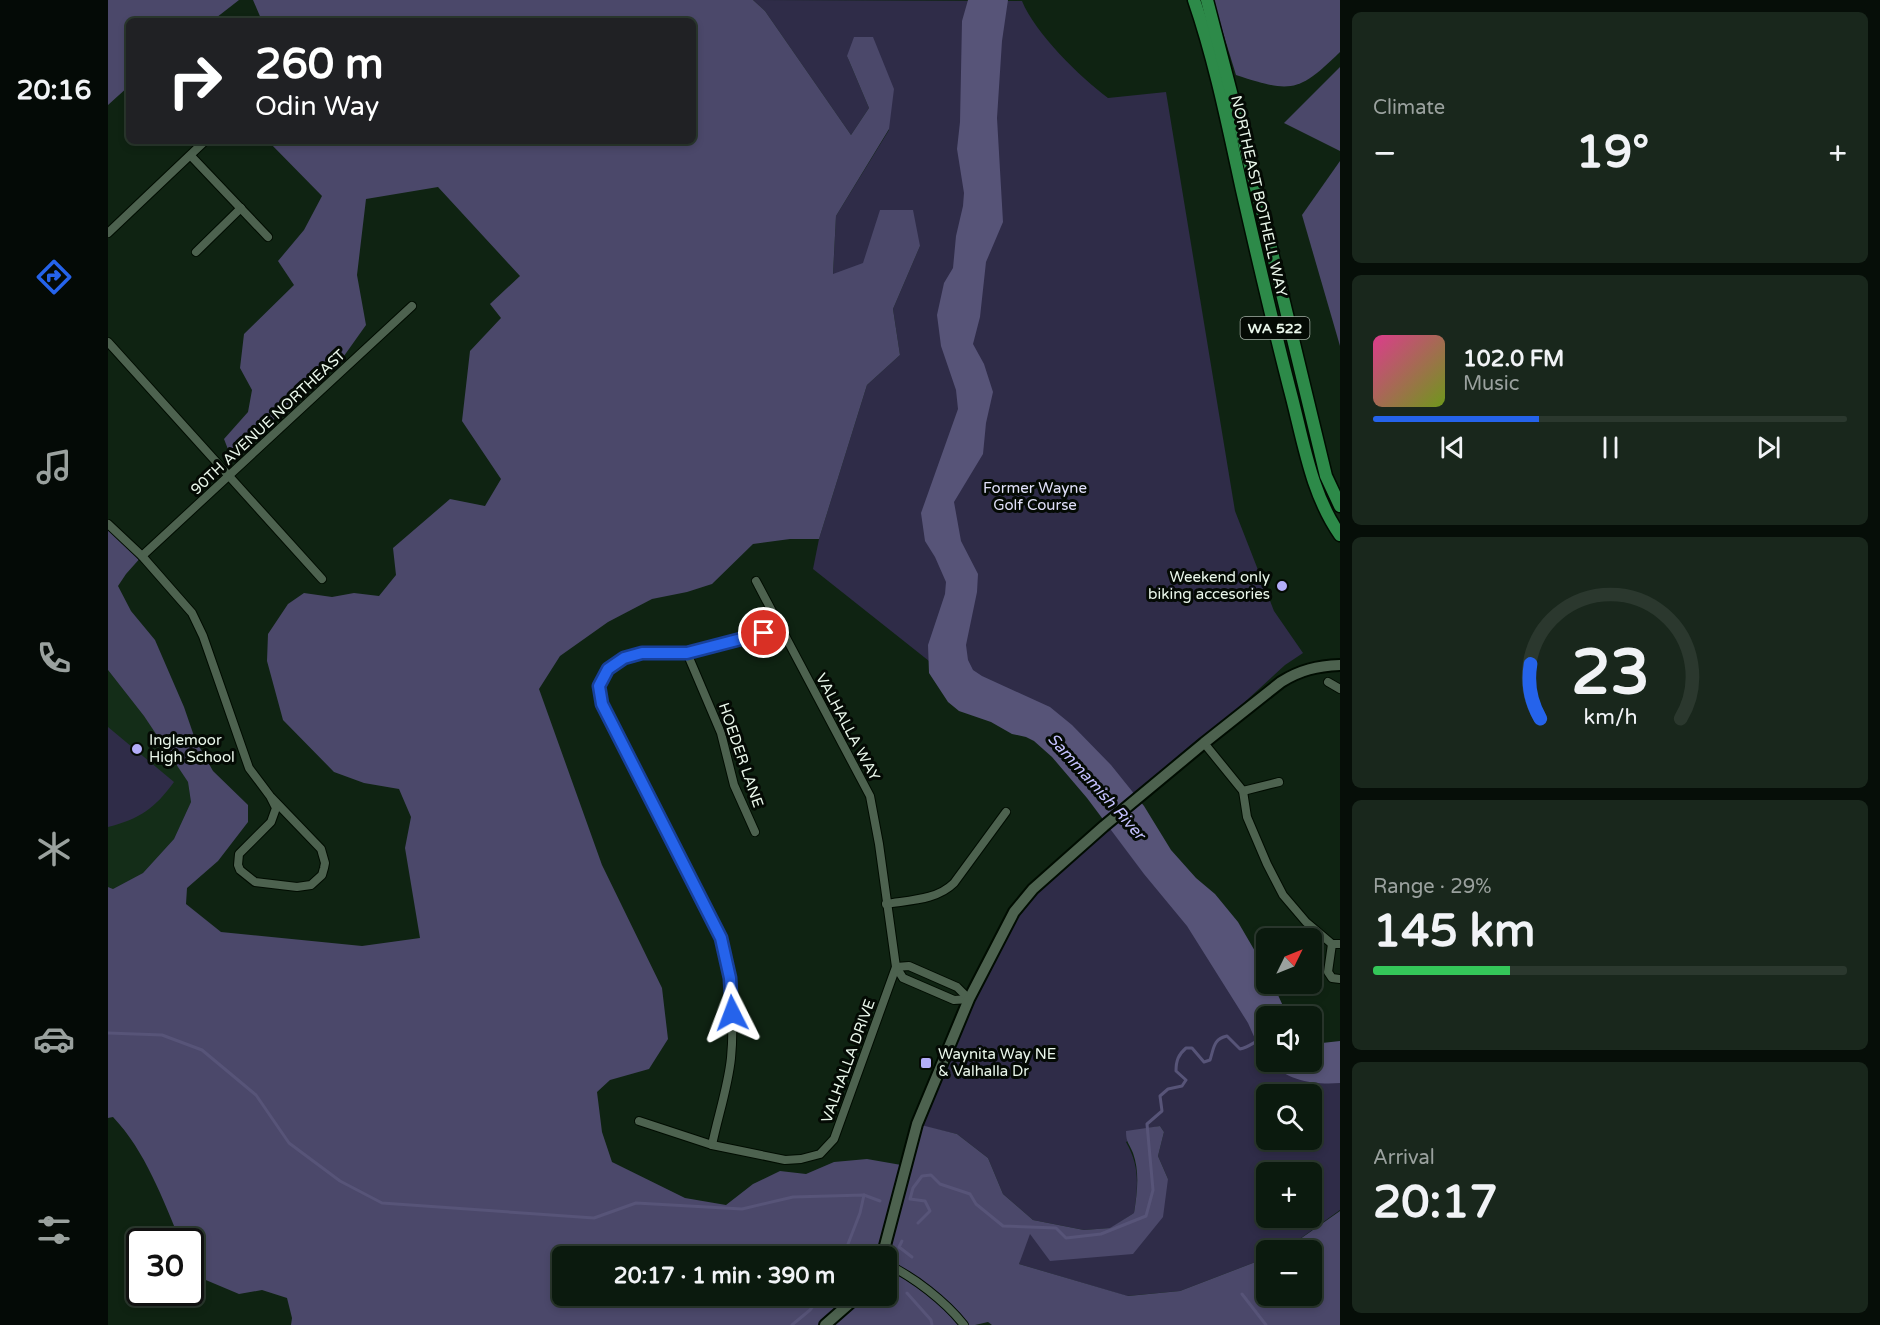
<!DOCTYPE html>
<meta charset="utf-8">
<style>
body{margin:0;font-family:"Varela Round",sans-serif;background:#19271c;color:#f1f3f6;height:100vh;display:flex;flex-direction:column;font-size:22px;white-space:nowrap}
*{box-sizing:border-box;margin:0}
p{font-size:20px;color:#9aa19e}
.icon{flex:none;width:33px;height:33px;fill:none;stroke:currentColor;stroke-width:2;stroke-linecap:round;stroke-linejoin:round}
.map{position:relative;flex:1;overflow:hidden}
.side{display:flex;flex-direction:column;gap:12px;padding:12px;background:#060e08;width:540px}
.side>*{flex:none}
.banner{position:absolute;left:18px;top:18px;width:570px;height:126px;border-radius:9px;box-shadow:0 3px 9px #0003,0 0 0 2px #2b382e;background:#202124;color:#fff;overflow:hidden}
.needle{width:39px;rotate:47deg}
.controls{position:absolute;left:1148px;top:928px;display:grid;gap:12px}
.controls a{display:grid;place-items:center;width:66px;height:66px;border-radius:9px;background:#0b1a0e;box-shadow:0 3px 9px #0003,0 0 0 2px #2b382e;font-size:30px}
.speed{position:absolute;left:18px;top:1228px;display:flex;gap:12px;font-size:30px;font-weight:700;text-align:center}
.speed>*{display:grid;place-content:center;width:78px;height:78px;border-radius:50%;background:#0b1a0e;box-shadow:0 3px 9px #0003,0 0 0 2px #2b382e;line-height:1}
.speed .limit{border:3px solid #111;border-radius:9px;background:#fff;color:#111}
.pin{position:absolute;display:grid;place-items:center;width:51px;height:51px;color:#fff;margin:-26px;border:3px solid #fff;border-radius:50%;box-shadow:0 2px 6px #0007}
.me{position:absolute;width:66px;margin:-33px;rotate:357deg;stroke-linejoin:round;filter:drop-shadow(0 0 4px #0008)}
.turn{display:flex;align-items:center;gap:21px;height:126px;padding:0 30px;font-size:27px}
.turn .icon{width:78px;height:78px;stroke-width:2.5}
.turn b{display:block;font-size:42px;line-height:51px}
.big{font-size:45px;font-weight:800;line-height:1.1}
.side .widget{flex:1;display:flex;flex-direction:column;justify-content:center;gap:9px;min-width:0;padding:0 21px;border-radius:9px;background:#19271c}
.side .dial{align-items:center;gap:0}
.dial svg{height:156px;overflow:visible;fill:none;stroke:#2b382e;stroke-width:7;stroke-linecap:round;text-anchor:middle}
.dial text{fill:#f1f3f6;stroke:none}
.song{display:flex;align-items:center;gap:18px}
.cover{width:72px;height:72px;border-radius:9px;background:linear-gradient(135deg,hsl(330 70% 55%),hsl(80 70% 35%))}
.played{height:6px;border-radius:3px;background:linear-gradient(90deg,#2563eb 35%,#2b382e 35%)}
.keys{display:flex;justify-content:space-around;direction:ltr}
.heat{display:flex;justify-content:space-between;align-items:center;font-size:33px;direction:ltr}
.charge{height:9px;border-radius:4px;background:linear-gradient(90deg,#34c759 29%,#2b382e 0)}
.trip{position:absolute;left:444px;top:1246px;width:345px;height:60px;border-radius:9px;background:#0b1a0e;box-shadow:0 3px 9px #0003,0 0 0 2px #2b382e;font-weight:800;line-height:60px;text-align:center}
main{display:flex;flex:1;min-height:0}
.menu{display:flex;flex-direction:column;width:108px;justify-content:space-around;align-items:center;background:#040a06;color:#9aa19e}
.menu .icon{width:42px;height:42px}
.menu .selected{color:#2563eb}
.menu b{font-size:27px;color:#f1f3f6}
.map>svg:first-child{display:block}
</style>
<main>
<nav class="menu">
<b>20:16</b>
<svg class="icon selected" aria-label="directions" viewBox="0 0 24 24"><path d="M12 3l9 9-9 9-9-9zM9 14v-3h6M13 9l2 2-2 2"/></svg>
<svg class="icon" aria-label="music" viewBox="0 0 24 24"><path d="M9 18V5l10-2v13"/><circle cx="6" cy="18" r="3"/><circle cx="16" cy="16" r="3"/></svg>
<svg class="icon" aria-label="phone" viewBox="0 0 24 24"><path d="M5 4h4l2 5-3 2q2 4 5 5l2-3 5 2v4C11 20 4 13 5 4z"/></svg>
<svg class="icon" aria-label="climate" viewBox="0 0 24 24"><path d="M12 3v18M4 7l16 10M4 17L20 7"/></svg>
<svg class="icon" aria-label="car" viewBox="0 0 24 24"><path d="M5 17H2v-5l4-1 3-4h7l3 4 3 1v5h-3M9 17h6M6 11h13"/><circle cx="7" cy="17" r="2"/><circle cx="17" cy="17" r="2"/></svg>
<svg class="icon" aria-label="filters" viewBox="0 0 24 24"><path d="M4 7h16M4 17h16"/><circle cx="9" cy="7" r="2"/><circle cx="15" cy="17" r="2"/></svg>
</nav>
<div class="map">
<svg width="1232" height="1325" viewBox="0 0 1232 1325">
<rect width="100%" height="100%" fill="#0f2312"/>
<polygon fill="#142d18" points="0,670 36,716 80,782 83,802 66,839 35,873 5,889 0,887"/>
<g fill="#2f2c48" fill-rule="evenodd">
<path d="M645,0l269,1c13,32 58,76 86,97l58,-6 69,419 39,100 29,42 -18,12 -161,148 -37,-38 -129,-91 -145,-115 6,-30 48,-154 33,-30 -7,-46 27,-63 -87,29 3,-59 53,-86 -42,-74 22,52 -18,27 -86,-124z"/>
<path d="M0,727l66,55c-19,26 -34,37 -66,45z"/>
<path d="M1015,815l143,202v45h45l29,-4v152l-57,41h-17v7l-86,33 -53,5 -108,-32 7,-37 89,5 53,-53 -10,-23 6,-24 -4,-6 -10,2 -24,14c14,24 12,44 8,71l-23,15 -27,2 -51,-10 -30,-26 -15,-36 -31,-24 -40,-9 97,-213zM1158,1095h45v45h-45zM1158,1173h45v45h-45z"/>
</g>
<g fill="#4b486a" fill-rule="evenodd">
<polygon points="0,0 131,0 104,21 21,21 21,86 0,105"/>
<path d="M145,0h500l12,11 86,124 18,-27 -22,-52 7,-19h19l21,52 -5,40 -53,87 -3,58 30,-11 17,-53h33l7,36 -27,63 7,46 -33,30 -48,154h-29l-37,5 -41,40 -25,8 -35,7 -44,23 -48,34 -21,33 63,176 60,123 6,51 -19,30 -39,11 -13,12 5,40 10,30 73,36 41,7 27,-21 27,-13 26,3 28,-12 33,-3 40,7 10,-42 40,10 31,24 15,36 30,26 51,10 26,-2 24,-15c3,-20 6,-40 -1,-60 -4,-10 -7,-10 -7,-22l34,-5 4,6 -6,24 10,23 -5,38 -30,37 -83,7 -20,-27 -11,30 109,32 52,-5 86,-33v38h45v-45h-28l57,-40v114h-348l-4,-3 -13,3h-684l1,-7 -5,-20 -25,-8 -23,4 -38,-16 -10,-17 -1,-19h-9c-19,-44 -35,-90 -68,-125l-5,1v-231l5,2 30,-16 31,-34 17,-37 -3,-20 -44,-66 -36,-46v-146l34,32 -16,18 -8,12 13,25 24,29 29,67 11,32 18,32 35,34v17l-30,39 -31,27 -1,16 35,28 141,14 58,-8 -15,-90 6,-31 -12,-28 -35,-6 -30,-11 -51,-52 -16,-59 1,-27 20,-30 16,-11 28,4 22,-4 25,3 17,-21 -3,-27 57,-49 35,7 16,-27 -39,-58 8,-70 31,-33 -11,-14 30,-28 -82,-89 -72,12 -9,76 9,50 -27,38 -108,94 -7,-18 24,-27 4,-22 -12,-22 4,-34 50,-49 -16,-24 26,-31 18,-34 -54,-55h425v-120h-431zM454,1257h324v39h-324z"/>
<path d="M1105,0h127v52c-42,41 -49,41 -104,23z"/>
<polygon points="1232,67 1232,151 1176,123"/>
<polygon points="1232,161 1232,346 1194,215"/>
</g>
<g fill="#575478">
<polygon points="860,0 900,0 894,41 889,118 895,222 878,262 872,317 865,344 876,364 885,392 878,423 875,454 846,502 853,541 870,574 869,592 858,645 860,660 865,670 874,676 942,707 964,725 1003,765 1036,806 1063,850 1088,878 1107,894 1130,922 1158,970 1158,984 1165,984 1180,1017 1158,1017 1158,1057 1152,1050 1140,1023 1079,926 1036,874 979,798 944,757 926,741 918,737 904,734 883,722 851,711 840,702 821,673 820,645 837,594 838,582 827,557 817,541 813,513 850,409 848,390 833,346 829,315 836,283 845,268 848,236 855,206 856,193 849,149 852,122 854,21"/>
<path d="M1203,1041l11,2 18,-2v42c-25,2 -53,-2 -69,-21h40z"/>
</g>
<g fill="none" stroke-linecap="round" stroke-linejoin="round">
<g stroke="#575478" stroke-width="3">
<polyline points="0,1033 54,1035 94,1050 148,1095 181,1143 232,1181 274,1203 486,1218 528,1203 634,1209 685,1197 756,1195 772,1201"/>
<path d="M810,1223l12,-12 -5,-10 -15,-2 3,-11 9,-12 9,-1 9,9 30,10 6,10 27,22 53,2 10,10 35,-4 45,-18 7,-26 -6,-66 15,-13 -2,-15 8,-7 14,-3 4,-6 -10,-9c0,-10 2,-16 10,-23h6l12,14 6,-2c4,-12 3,-21 17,-24l13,13c10,-2 16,-9 26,-12"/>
<polyline points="794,1241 791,1247 804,1257"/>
<polyline points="735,1257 752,1213 756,1195"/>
<polyline points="799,1293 823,1320 824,1325"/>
<polyline points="1134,1294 1158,1325"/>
<polyline points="684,1325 702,1310 713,1296"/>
</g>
<g stroke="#000c01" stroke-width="10">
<g id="street">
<polyline points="83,156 160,237"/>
<polyline points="0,233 97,141"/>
<polyline points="88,252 133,208"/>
<polyline points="0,342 214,579"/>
<polyline points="0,524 34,556 84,613 95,636 141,768 162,796 213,849 217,863 216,868 214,875 203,885 189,887 147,882 132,870 130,865 131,854 163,822 168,808 162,796"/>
<polyline points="34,556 304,306"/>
<polyline points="648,581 762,796 771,844 788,967 795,978 846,1000 861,999"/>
<polyline points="579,653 613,733 626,785 647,832"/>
<polyline points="1220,682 1232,689"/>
<polyline points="1096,743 1135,791 1139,817 1159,864 1175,895 1198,922 1224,944 1232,944"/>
<polyline points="1135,791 1171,782"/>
<path d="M778,904c24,-4 51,-4 68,-21l52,-71"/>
<polyline points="1224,944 1220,972 1224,978 1232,979"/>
<polyline points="788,967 801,966 849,987 861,999"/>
<polyline points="531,1121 604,1145 677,1160 693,1159 712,1154 726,1139 788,967"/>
<path d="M604,1145c6,-29 16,-58 19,-87 4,-41 -1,-80 -10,-120l-119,-234 -3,-18 9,-17 16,-11 18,-5h45l61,-14 32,-11"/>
<path d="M778,1264c27,12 60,38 78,61"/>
</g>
</g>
<g stroke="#000c01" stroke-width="14">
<g id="secondary">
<path d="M774,1257l35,-133 52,-125 45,-87 19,-23 71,-63 100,-83 77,-61c19,-12 36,-16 59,-17"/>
<polyline points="717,1325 750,1296"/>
</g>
</g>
<g stroke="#000c01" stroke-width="15">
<g id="primary">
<path d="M1086,0c21,61 34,126 48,190 16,70 32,139 50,208 12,47 20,97 48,137"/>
<polyline points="1099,0 1156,219 1218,476 1232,506"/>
</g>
</g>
<use href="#street" stroke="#4d624f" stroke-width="8"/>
<use href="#secondary" stroke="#4d624f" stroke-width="10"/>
<use href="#primary" stroke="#2d8a49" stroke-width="12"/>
</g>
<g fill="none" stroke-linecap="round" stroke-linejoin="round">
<g stroke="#184099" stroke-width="15">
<polyline id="route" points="624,1013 622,978 613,938 494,704 491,686 500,669 516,658 534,653 579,653 656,633"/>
</g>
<use href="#route" stroke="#2563eb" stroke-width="10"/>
</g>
<g fill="#b3adf9" stroke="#040a04" stroke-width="2">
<circle cx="1174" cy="586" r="6"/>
<circle cx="29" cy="749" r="6"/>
<rect x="812" y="1057" width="12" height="12" rx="3"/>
</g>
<g text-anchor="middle" stroke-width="6" stroke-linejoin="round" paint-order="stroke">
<rect fill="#040a04" stroke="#a5b0a6" stroke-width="1.5" x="1132.5" y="317" width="69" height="22" rx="4.5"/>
<g font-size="14" font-weight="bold" fill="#eaf7eb">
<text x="1167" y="333">WA 522</text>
</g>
<g font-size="15" fill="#eaf7eb" stroke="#040a04">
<text transform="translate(1151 196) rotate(77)" y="5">NORTHEAST BOTHELL WAY</text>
<text transform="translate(160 422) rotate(-43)" y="5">90TH AVENUE NORTHEAST</text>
<text transform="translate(740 727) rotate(62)" y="5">VALHALLA WAY</text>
<text transform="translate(633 755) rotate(71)" y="5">HOEDER LANE</text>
<text transform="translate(740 1061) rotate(-70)" y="5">VALHALLA DRIVE</text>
</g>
<g font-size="15" fill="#e1e0f9" stroke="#040a04">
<text x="927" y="493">Former Wayne<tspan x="927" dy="17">Golf Course</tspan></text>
</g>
<g font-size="15" fill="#eaf7eb" stroke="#040a04" text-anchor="start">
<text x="1162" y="582" text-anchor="end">Weekend only<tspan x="1162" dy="17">biking accesories</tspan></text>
<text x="41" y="745">Inglemoor<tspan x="41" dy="17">High School</tspan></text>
<text x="830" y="1059">Waynita Way NE<tspan x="830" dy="17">&amp; Valhalla Dr</tspan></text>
</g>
<g font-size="16" font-style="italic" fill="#c4c0fe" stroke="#040a04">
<text transform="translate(989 786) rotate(48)" y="6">Sammamish River</text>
</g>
</g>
</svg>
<div class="controls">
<a><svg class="needle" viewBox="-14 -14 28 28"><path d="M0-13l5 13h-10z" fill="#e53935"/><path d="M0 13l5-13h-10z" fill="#9aa19e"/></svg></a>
<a><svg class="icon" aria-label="sound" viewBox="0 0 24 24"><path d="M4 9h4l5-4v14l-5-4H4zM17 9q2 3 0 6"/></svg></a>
<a><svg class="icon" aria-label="search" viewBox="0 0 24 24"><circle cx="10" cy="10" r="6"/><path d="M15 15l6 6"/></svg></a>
<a>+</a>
<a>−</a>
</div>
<div class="speed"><div class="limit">30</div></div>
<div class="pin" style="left:656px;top:633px;background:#d93025"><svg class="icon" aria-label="arrive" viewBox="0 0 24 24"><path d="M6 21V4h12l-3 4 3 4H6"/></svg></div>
<svg class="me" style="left:624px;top:1013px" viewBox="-20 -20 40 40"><path d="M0-17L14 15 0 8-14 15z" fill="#2563eb" stroke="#fff" stroke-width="4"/></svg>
<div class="trip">20:17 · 1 min · 390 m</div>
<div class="banner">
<div class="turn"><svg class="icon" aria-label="right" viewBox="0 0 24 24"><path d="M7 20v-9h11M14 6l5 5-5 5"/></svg><div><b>260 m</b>Odin Way</div></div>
</div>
</div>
<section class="side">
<div class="widget"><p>Climate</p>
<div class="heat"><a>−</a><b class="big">19°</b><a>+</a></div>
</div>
<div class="widget">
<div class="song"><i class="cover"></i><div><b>102.0 FM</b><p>Music</p></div></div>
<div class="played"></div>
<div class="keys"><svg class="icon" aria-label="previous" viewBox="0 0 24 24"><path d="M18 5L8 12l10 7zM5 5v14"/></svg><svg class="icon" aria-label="pause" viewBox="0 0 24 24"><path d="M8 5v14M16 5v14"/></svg><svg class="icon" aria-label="next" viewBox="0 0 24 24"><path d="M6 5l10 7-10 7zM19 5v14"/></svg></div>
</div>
<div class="widget dial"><svg viewBox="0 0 100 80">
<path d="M14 69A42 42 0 1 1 86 69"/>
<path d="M14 69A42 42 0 0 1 9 41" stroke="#2563eb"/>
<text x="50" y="56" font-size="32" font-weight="700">23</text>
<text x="50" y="72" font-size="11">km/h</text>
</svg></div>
<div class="widget"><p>Range · 29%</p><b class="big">145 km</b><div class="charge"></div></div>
<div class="widget"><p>Arrival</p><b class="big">20:17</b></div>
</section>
</main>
